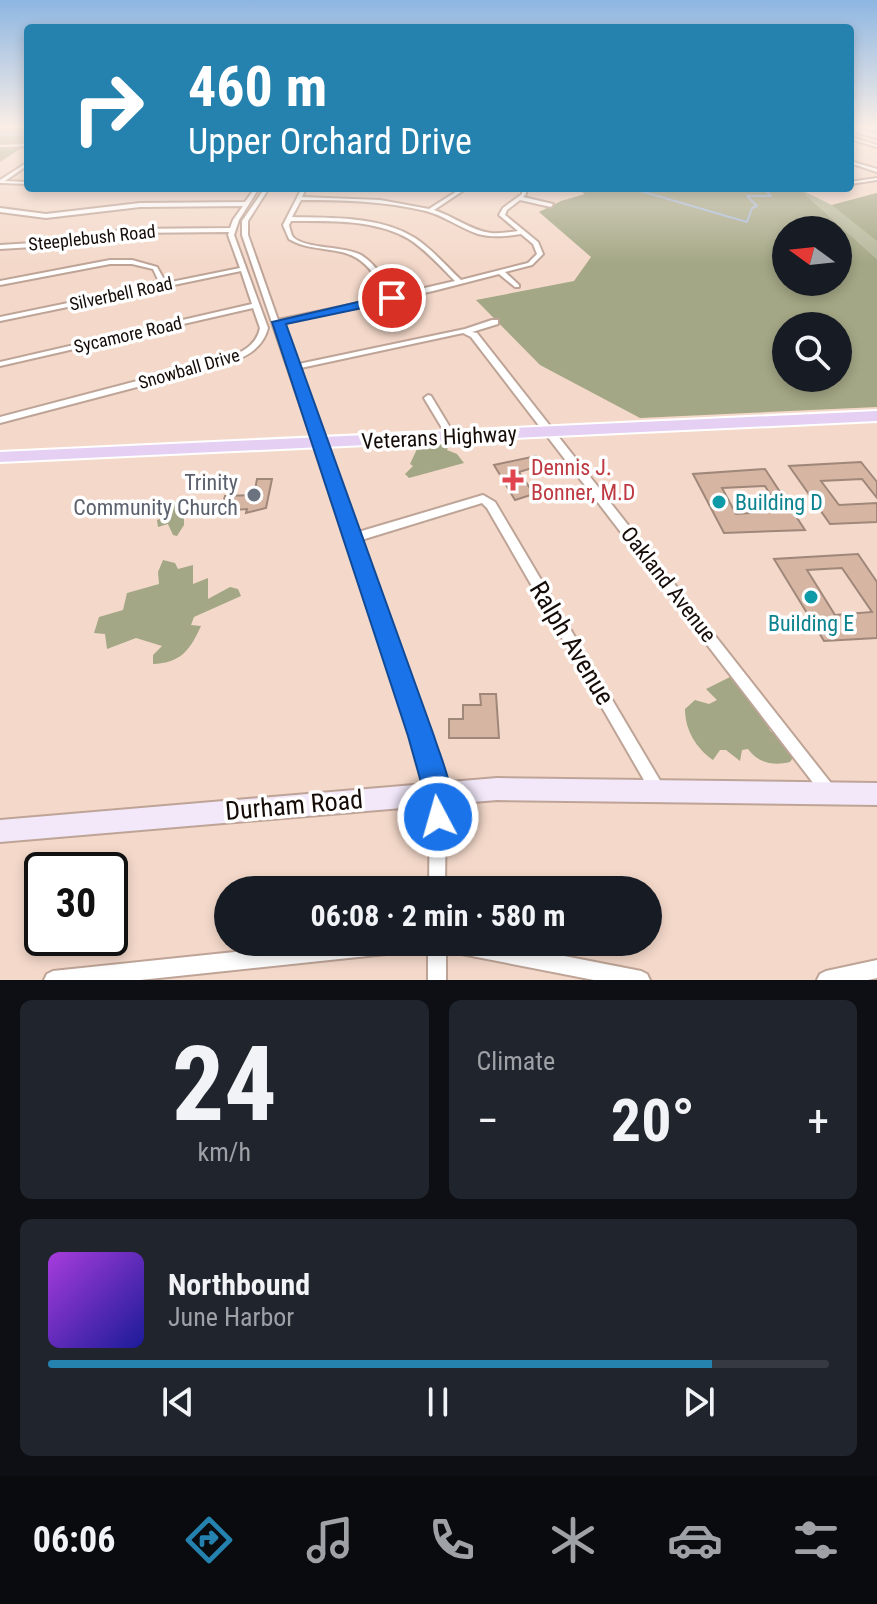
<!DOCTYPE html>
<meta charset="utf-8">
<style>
body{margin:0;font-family:"Roboto Condensed",sans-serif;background:#20242c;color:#f1f3f6;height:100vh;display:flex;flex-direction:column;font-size:30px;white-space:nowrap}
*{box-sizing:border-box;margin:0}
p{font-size:26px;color:#9ea1a6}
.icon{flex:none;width:44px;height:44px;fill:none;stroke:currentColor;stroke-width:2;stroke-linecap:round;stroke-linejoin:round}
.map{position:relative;height:980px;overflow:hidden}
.drawer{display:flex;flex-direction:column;gap:20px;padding:20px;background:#0d0f14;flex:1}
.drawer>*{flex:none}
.top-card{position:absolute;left:24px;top:24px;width:830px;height:168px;border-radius:8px;box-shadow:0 4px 12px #0003;background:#2581ae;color:#fff;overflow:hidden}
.needle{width:52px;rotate:285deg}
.buttons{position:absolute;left:772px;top:216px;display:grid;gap:16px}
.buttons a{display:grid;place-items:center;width:80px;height:80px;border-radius:50%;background:#171b24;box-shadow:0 4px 12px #0003;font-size:40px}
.speed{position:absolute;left:24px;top:852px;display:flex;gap:16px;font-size:40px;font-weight:700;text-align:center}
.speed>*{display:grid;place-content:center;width:104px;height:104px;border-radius:50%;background:#171b24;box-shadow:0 4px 12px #0003;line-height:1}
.speed .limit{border:4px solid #111;border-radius:12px;background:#fff;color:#111}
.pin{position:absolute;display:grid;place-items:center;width:68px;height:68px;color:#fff;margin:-34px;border:4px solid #fff;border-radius:50%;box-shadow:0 2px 8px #0007}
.me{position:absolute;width:88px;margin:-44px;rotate:354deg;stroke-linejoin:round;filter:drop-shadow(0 0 6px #0008)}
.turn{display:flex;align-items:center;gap:28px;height:168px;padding:0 32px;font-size:36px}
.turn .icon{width:104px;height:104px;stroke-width:2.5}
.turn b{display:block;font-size:56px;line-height:68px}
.big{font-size:60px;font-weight:700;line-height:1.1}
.drawer .tile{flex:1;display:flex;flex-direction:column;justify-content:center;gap:12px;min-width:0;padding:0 28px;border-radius:12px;background:#20242c}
.drawer .dial{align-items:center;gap:0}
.dial b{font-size:104px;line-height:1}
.song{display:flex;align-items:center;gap:24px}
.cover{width:96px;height:96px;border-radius:12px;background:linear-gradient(135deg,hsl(280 70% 55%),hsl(240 70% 35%))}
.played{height:8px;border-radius:4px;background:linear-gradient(90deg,#2581ae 85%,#363941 85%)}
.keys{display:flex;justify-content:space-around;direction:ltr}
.heat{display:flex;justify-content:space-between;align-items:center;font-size:44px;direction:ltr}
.drawer .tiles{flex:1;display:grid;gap:20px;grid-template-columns:1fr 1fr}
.tile:last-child{grid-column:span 2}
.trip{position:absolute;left:214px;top:876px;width:448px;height:80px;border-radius:40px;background:#171b24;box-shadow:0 4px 12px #0003;font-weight:700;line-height:80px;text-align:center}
.tabs{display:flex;height:128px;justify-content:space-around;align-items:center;background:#090b0e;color:#9ea1a6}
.tabs .icon{width:56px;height:56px}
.tabs .current{color:#2581ae}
.tabs b{font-size:36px;color:#f1f3f6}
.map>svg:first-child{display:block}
</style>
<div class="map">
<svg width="877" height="980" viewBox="0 0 877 980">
<rect width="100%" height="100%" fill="#f4d9ca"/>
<polygon fill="#b4b89b" points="799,189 832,205 877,193 877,259"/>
<g fill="#a3a785" fill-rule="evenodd">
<polygon points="0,126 28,126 26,130 28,148 20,149 0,162"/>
<path d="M575,188l224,1 78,70v148l-237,11 -100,-53 -64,-65 98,-19 17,-24 -52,-45 22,-11 24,-7zM786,230h52v52h-52zM786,326h52v52h-52z"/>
<polygon points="877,193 877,241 832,205"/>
<polygon points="439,444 448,447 447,450 457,454 464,463 409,478 405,474 413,466 410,464 417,449"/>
<polygon points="183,500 192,509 184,516 184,525 177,536 173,535 168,524 158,527 157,520 168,516 168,503"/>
<path d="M163,560l12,3 3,6 15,-4v19l15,-6v21l22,-12 8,2 3,7 -47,21 -3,8 10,1c-11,24 -20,37 -48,38v-9l9,-9 -26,-8 -29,11 -2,-15 -11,-1 5,-16 24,-7 4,-17 32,-9 -1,-12z"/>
<path d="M734,675l32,43 4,13 10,5 14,20 -4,6c-17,4 -32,1 -42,-13l-6,1 -2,11 -14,-11h-6l-7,10c-17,-12 -28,-30 -28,-51l10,-9 14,4 8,-4 -11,-11z"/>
</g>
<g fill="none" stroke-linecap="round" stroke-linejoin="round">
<g stroke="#a4b9d6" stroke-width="2">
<polyline points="0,135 28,135"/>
<polyline points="630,188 747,222 752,208 757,206 747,196 771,196 764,188"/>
</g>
</g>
<g fill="#d7b5a3" stroke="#9f877a" stroke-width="2" fill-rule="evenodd">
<polygon points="536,456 542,465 519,472 534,494 515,500 494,465"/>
<polygon points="861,462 877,482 877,498 862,479 821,481 839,505 877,503 877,522 830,524 789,466"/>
<path d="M765,469l40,61 -81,3 -31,-59zM765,486l15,25 -44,3 -14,-26z"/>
<polygon points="257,479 272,479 266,508 246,513 247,509 221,511 225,496 254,495"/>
<path d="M858,554l19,28v56l-53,3 -50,-82zM842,568l30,44 -37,3 -28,-45z"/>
<polygon points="480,694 496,694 499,738 449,738 449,719 463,719 463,705 481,705"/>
</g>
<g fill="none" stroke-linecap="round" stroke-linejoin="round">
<g stroke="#bea497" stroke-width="4">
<g id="street">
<polygon points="850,137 877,145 877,147 850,139"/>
<polygon points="28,144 28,146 0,147 0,145"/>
<polygon points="850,161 877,169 877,172 850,163"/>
<polygon points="28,162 28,165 5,181 28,182 28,184 0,183 0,180"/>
<polygon points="877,178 877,180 850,184 850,182"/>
<polygon points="51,188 95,188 93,189 53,189"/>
<path d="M255,188h4l-20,32 -5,15 34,93c-5,19 -19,27 -36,34l-232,61v-6l232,-61c14,-6 25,-13 28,-28l-7,-20 -253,58v-4l252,-58 -11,-33 -241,50v-4l160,-33 -7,-15 -21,-5h-22l-110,21v-4l110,-21h22l25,7 9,16 74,-15 -12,-33 1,-3 -101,1 -95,14 -33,2v-4l33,-2 95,-14 102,-1 3,-8 10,-14 -103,1 -94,11 -46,-6v-4l46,6 94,-11 105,-1z"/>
<path d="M265,188h4l-21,33v14l30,85 110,-23c-8,-13 -15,-27 -27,-36 -20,-16 -50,-8 -72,-22l-6,-14 19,-37h4l-4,9 78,3 49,9 33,-21h5l-33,22c19,6 38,21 57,23 9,1 18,-1 27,-2l-19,-16 4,-7 19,-14v-6h4v6l-3,3 30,7 -2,3 -31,-7 -13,10 -2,5 33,27 5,12 -11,11 -27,7 14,13v2h-4l-16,-13 -66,17 -153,33 14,41 171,-36 27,-9h6v4l-26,8 5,1 357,454 3,5 -3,5 -5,3 -5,-3 -353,-460 -8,-4 -167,36 59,164 128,-38 12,7 170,287 -3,5 -5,3 -5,-3 -165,-286 -5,-5 -124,38 70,195 18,57 -1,97h-16l1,-97 -16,-57 -172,-501v-14zM301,200c42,0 84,1 125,11 19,5 34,17 52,23 14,4 29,2 43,0l12,10 4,10 -9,9 -67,17c-15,-14 -29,-31 -46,-42 -35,-22 -83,-20 -123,-21zM291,221c38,0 84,-2 118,18 17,11 32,28 46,42l-61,14c-9,-14 -18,-31 -33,-40 -16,-9 -57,-6 -68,-18 -2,-3 -3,-8 -4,-12z"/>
<polygon points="428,395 431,396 454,434 456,436 454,438 448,438 424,398"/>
<polygon points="330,942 424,942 421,948 415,951 140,980 44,980 47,974 53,971"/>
<polygon points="428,942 492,942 641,971 647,974 650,980 594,980 446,951 446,980 428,980"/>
<polygon points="877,960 877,978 868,980 817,980 820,974 826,971"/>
</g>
</g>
<g stroke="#bea497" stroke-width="4">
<g id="secondary">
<polygon points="850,127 877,134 877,138 850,131"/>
<polygon points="497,778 877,783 877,805 497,800 0,842 0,820"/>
</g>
</g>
<g stroke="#fff" stroke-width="4">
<polygon id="primary" points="877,411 877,421 0,462 0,452"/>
</g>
<use href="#street" fill="#fff" fill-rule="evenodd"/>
<use href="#secondary" fill="#f2e8fa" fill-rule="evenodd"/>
<use href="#primary" fill="#e5d0f4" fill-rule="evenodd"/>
</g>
<linearGradient id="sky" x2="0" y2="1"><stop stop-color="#8db6e1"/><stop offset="0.48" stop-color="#faeee7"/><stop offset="1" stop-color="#faeee7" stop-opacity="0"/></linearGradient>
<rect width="877" height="264" fill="url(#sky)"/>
<path fill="#1a73e8" stroke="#114b97" stroke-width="2" d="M392,294l4,1v6l-110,23 148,412c9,29 26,62 14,91l-10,5 -10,-5 -5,-10 1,-24 -16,-57 -136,-414z"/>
<path fill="#e0444e" stroke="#fff" stroke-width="3" d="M509 468h8v8h8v8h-8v8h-8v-8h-8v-8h8z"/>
<circle fill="#6b7280" stroke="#fff" stroke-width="3" cx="254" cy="495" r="8"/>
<g fill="#0f9aa8" stroke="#fff" stroke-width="3">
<circle cx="719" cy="502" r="8"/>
<circle cx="811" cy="597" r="8"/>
</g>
<g text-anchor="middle" stroke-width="7" stroke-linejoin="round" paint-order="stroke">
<g font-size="18" fill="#150c08" stroke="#fff">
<text transform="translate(92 238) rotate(-6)" y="6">Steeplebush Road</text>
<text transform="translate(121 294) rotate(-12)" y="6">Silverbell Road</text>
<text transform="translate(128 335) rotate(-13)" y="6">Sycamore Road</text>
<text transform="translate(189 369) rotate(-16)" y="6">Snowball Drive</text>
</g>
<g font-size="22" fill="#150c08" stroke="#fff">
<text transform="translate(439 437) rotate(-3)" y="8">Veterans Highway</text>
<text transform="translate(669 584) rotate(52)" y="8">Oakland Avenue</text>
</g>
<g font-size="22" fill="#be3a42" stroke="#fff" text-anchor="start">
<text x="531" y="475">Dennis J.<tspan x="531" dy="25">Bonner, M.D</tspan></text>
</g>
<g font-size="22" fill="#5b616d" stroke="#fff" text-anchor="end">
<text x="238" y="490">Trinity<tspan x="238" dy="25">Community Church</tspan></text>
</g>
<g font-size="22" fill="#0d838f" stroke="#fff" text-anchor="start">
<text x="735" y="510">Building D</text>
<text x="811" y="631" text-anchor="middle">Building E</text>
</g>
<g font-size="26" fill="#150c08" stroke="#fff">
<text transform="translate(572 643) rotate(59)" y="9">Ralph Avenue</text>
<text transform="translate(294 805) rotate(-5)" y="9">Durham Road</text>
</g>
</g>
</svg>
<div class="buttons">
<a><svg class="needle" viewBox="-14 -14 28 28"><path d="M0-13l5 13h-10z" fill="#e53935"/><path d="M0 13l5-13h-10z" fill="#9ea1a6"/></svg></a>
<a><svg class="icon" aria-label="search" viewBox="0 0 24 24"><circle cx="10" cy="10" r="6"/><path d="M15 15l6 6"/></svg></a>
</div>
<div class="speed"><div class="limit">30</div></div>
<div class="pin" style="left:392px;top:298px;background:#d93025"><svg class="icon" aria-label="arrive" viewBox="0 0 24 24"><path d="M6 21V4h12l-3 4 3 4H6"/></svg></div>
<svg class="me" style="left:438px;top:817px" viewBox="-20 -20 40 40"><circle r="17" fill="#1a73e8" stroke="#fff" stroke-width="3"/><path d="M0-11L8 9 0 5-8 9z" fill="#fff"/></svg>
<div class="trip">06:08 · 2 min · 580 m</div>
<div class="top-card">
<div class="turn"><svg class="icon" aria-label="right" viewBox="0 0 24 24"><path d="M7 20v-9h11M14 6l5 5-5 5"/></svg><div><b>460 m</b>Upper Orchard Drive</div></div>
</div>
</div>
<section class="drawer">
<div class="tiles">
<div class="tile dial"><b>24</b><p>km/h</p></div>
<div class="tile"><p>Climate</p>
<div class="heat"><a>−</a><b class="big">20°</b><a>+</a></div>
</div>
<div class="tile">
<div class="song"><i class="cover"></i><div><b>Northbound</b><p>June Harbor</p></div></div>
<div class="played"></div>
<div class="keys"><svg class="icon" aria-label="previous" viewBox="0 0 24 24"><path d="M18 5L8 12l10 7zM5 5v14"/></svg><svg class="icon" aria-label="pause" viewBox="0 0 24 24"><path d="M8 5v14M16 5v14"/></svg><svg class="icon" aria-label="next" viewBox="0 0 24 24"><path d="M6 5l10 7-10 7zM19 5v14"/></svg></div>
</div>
</div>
</section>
<nav class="tabs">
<b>06:06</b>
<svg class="icon current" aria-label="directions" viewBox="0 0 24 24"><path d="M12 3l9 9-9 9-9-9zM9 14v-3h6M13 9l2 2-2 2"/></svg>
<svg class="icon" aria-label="music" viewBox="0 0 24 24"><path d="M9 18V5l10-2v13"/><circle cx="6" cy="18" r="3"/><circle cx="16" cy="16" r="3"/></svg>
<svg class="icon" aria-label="phone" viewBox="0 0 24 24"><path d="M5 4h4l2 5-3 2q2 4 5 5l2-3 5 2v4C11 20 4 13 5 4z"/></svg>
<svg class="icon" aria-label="climate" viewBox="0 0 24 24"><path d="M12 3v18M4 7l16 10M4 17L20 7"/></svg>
<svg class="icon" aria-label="car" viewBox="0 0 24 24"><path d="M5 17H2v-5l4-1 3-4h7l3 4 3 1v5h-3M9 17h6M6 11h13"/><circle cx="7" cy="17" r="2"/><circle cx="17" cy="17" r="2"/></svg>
<svg class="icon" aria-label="filters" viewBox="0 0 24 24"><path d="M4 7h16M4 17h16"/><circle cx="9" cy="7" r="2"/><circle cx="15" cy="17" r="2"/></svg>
</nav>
